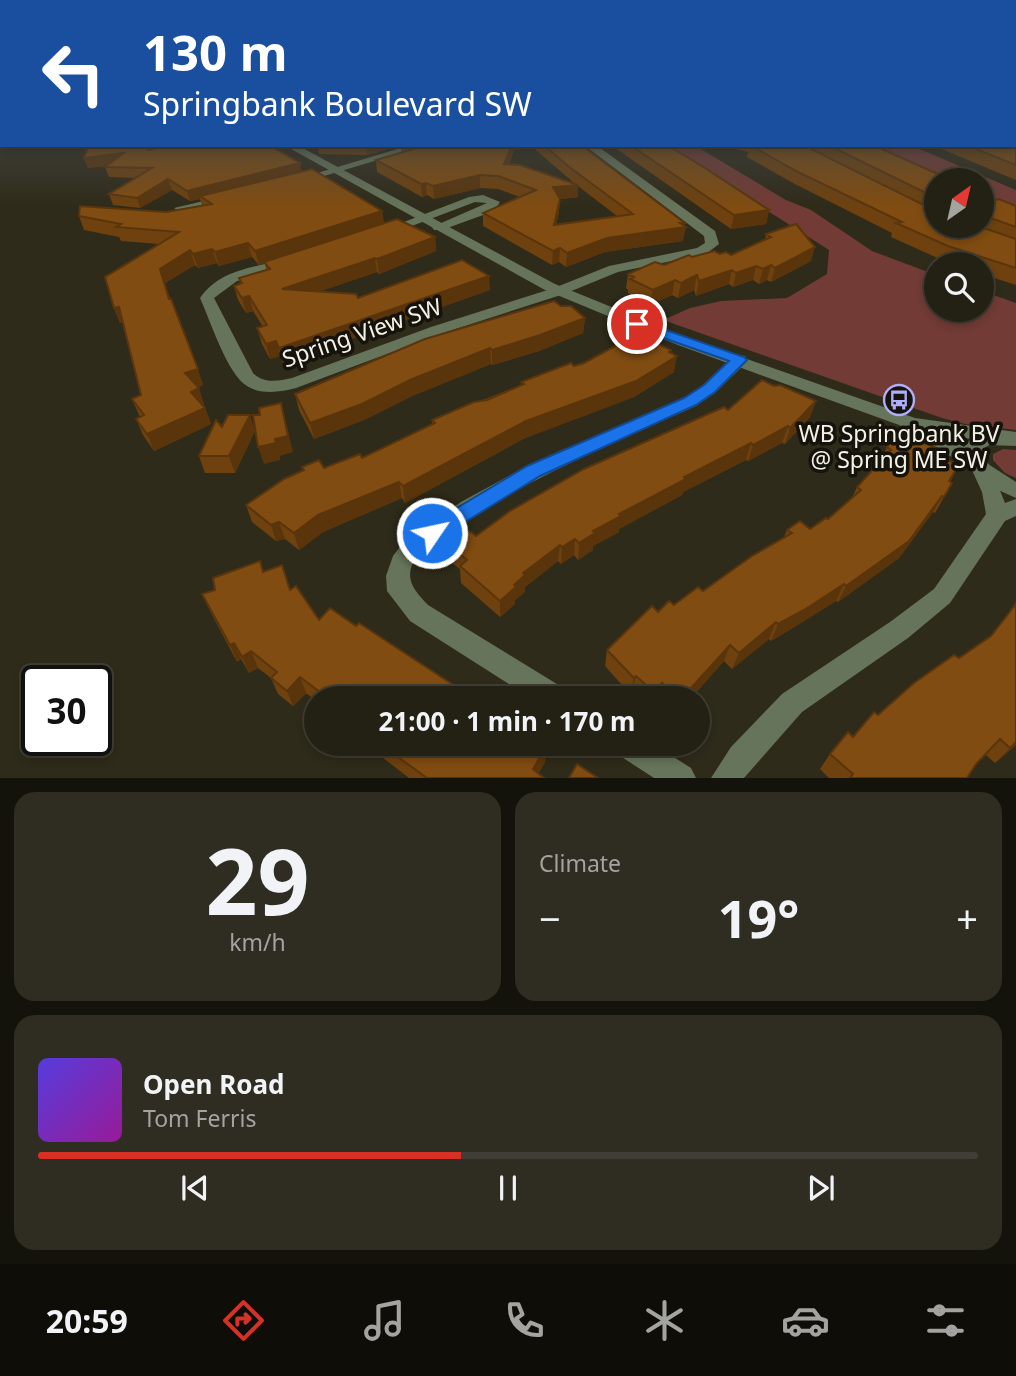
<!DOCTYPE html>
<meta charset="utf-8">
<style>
body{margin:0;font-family:"Noto Sans",sans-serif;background:#2f2d22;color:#f1f3f6;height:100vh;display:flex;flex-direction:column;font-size:26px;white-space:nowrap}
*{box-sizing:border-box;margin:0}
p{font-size:23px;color:#a3a3a0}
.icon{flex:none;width:38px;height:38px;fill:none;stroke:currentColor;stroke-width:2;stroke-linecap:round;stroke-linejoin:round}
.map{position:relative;height:778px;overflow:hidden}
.side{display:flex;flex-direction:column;gap:14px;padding:14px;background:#13120b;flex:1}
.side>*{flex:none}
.guide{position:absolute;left:0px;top:0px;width:1017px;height:147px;box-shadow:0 4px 10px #0003,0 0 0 2px #403e34;background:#1a4fa0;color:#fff;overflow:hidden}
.needle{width:46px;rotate:34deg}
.tools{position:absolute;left:924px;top:168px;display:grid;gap:14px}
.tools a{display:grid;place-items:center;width:70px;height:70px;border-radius:50%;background:#232014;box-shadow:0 4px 10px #0003,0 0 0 2px #403e34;font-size:35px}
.speed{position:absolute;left:21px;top:665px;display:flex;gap:14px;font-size:35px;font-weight:700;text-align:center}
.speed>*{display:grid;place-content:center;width:91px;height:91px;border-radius:50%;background:#232014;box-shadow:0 4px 10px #0003,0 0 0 2px #403e34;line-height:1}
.speed .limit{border:4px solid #111;border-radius:10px;background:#fff;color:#111}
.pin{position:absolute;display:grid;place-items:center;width:60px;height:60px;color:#fff;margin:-30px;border:4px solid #fff;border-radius:50%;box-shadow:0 2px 7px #0007}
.me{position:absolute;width:77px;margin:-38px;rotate:56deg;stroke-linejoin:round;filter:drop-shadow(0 0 5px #0008)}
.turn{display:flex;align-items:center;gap:24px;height:147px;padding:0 28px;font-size:32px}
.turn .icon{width:91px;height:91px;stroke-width:2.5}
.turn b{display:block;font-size:49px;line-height:60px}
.big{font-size:52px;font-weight:700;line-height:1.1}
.side .tile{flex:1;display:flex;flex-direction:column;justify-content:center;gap:10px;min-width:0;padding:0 24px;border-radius:21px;background:#2f2d22}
.side .dial{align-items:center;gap:0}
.dial b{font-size:91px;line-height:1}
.song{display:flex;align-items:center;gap:21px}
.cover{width:84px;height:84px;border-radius:10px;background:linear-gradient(135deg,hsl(250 70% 55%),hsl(300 70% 35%))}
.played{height:7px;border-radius:4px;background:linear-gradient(90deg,#d93025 45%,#403e34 45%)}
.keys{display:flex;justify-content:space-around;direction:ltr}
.heat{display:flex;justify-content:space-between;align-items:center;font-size:38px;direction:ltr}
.side .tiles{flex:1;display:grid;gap:14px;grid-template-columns:1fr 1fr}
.tile:last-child{grid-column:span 2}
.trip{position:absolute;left:304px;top:686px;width:406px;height:70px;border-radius:35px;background:#232014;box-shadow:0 4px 10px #0003,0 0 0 2px #403e34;font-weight:700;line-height:70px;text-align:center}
.tabs{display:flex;height:112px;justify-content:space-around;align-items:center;background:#0e0d08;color:#a3a3a0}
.tabs .icon{width:49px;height:49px}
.tabs .on{color:#d93025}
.tabs b{font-size:32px;color:#f1f3f6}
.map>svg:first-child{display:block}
</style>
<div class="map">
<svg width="1016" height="778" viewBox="0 0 1016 778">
<rect width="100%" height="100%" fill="#2f2b1a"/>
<g fill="#723b35">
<polygon points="664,145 694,145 786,200 811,210 872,251 936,275 936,310 982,310 982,291 1016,303 1016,430 965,424 942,418 663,320 690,308 721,301 787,298 827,274 829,250"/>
<polygon points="871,145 910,145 1016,190 1016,212 982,196 982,180 947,180"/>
<polygon points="1003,449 1016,450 1016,478 1005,473 993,460 993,454"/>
</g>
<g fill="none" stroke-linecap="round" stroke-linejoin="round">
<g fill="#65745a" fill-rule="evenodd">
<polygon points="411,145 428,145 304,182 294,180"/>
<path d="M584,145h12l119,86 4,13 -13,10 -88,18 -54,22 -121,39 -147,55c-15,4 -35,7 -49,-2 -20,-12 -37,-66 -47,-88 20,-29 56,-31 88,-39l7,4 -2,3 -56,15 -23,17 39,75c11,11 25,8 39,5l139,-51 123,-39 55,-22 88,-18 8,-5 -1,-7z"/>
<polygon points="483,195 500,202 494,211 442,230 434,230 432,227 487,203 475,202 388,235 384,236 378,232 469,197"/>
<polygon points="225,196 231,199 229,201 180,212 174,208"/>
<path d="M739,355l6,1 2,4 -2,4 -30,29 -19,13c-85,38 -171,73 -248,127 -10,7 -26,15 -33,26 -12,20 0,32 13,46l137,84 3,9h-37l-121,-77 -23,-30 -1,-15 7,-20 13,-17 55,-37 66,-36 157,-68 19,-13 30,-29z"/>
<polygon points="981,461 988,463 991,468 1005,503 1016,499 1016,516 1005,521 950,603 908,638 802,712 744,778 711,778 731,747 782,694 890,622 934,589 986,514 982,492 971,468 974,463"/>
<polygon points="613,744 653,744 691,768 696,778 654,778 617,754"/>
</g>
<path fill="#65745a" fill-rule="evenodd" d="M284,145h13l258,139 135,55 225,79 101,14v14l-27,-1 -6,4 5,15 28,18v16l-29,-13 -17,-17 -71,-43 -221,-80 -133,-55zM940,433l31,6 -7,8z"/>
</g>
<g fill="#6e410f" fill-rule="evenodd">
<polygon points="1015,98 1016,98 1016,180 932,145 1015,145"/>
<polygon points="318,145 401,145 367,155 319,154"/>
<path d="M401,145h123l-1,4 -9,1 -5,14 65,19 -44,-38h51l103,81 -1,15 -78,11 -39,15 -7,-5 -7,3 -69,-39v-13l37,-16 -22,-8 -18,-1 -46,11 -7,-4 -5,2 -45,-25 -1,-12 25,-7zM578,186l39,30 -61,8 3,-12 1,-13 18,-2z"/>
<polygon points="611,145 667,145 769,210 766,224 731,229"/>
<polygon points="724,145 873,145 936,180 936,226 982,226 982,194 996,200 1016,206 1016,285 982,274 982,264 954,264 942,260 891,237 892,233 793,183 747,157 748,152 727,147"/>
<polygon points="84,158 302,172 382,211 384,224 435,237 436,251 379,274 377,272 321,291 358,298 490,290 283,363 280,356 270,359 262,344 257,328 263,327 253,311 246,313 238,300 234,286 240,284 239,278 266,270 265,263 259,265 252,257 219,266 217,263 198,268 195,265 165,283 170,299 203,385 197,387 204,404 203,405 205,408 211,424 154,451 143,435 136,419 140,417 132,399 141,395 123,322 120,323 114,308 159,244 121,241 119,237 84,230 79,216 166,212 202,206 200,199 190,201 172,190 140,208 113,205 109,194 136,178 109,177 105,167 106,166 88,168"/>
<polygon points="766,234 811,261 771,282 767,280 759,284 753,280 733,287 729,284 696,296 694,290 678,298 672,295 650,305 628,293 628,290 626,288 628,274 692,257 720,254 731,255 765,240"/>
<polygon points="561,306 585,318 583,333 539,351 492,365 491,364 412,396 364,420 314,439 299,410 295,394"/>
<polygon points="624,348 671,353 674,372 634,397 525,438 405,503 402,498 323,532 299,550 285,539 276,541 252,522 246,505 303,471 302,467 324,468 362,458 432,424 432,420 521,385 521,382 574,366"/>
<polygon points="774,386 816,401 810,417 785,444 782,443 748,461 746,460 683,492 682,495 619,529 619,532 593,546 593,550 578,560 574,555 561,564 558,561 525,587 525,592 515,600 515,604 500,617 461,583 460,569 452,563 451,546 476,536"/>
<polygon points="222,427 255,431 235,473 205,473 199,456"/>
<polygon points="887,447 942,457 959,465 950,482 952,483 935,513 933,512 899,558 838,602 836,601 796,626 771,641 769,639 732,669 724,661 691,698 640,698 632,692 630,694 605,666 607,650 658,612 703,591 784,537 787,530 810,529 828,519 852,498 857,487 880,462"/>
<polygon points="264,572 290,590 319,620 459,698 317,698 317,702 306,693 293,706 278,694 271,678 258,668 249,673 241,659 237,662 210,611 202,594"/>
<polygon points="1016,602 1016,745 995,763 986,755 975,765 967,778 829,778 820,769 830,754 853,737 878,715 991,637"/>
<polygon points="365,744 542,744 546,747 545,762 538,774 544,778 409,778"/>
</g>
<g fill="#5a350c">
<polygon points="141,145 169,145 146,151"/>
<polygon points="366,145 401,145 367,155"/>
<polygon points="512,145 524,145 523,149 514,150 504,176 504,164"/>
<polygon points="124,153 128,163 88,168 84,158"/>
<polygon points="300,163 302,173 200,196 200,199 190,201 187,191"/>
<polygon points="480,175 480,188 434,199 433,186"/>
<polygon points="168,179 172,190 140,208 137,198"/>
<polygon points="426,183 427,195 422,197 421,184"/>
<polygon points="578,185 578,197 552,200 553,187"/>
<polygon points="560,199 559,212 553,238 554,225"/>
<polygon points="769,210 766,224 731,229 734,215"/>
<polygon points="382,211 384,224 259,265 255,251"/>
<polygon points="685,223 684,228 686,227 683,241 605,252 566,267 567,253 607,238"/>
<polygon points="435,237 436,251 379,274 377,259"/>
<polygon points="248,243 252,257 219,266 215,252"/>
<polygon points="815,247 811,261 771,282 775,268"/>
<polygon points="560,248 559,262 552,265 553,251"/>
<polygon points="212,249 217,263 198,268 193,254"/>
<polygon points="190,250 195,265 165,283 174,314 160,269"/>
<polygon points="375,258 377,272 285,303 282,289"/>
<polygon points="771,265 767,280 759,284 763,269"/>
<polygon points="756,266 753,280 733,287 736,273"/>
<polygon points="732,270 729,284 696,296 699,281"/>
<polygon points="697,275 694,290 678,298 681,283"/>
<polygon points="489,276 490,290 283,363 279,348"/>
<polygon points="675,280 672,295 650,305 653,290"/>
<polygon points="249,296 253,311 246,313 242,298"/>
<polygon points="119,307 125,322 120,323 114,308"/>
<polygon points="585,318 583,333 539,351 492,365 492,350"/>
<polygon points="276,341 280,356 270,359 266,344"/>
<polygon points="490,348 491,364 412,396 364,420 314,439 310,423 410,380"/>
<polygon points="671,350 669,361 677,356 674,372 634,397 525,438 405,503 403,486 526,421"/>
<polygon points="198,369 203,385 191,389 185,373"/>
<polygon points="199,388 204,404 196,408 191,392"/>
<polygon points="816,401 810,417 785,444 790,428"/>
<polygon points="281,403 293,452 280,456 280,460 264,464 258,447"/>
<polygon points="205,408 211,424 154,451 147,434"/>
<polygon points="250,415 255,431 235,473 229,456"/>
<polygon points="788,426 782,443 748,461 753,445"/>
<polygon points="751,443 746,460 683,492 682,495 619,529 619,532 593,546 593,550 578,560 579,543 593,531 619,514 684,477"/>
<polygon points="399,482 402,498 323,532 299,550 294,533 318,515"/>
<polygon points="942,496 933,512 899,558 838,602 846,586"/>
<polygon points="279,522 285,539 276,541 271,525"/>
<polygon points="575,539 574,555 561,564 562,547"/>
<polygon points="560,545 558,561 525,587 525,592 515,600 515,604 500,617 500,601 514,585 523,573"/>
<polygon points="844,584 836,601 796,626 771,641 778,624"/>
<polygon points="776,622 769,639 732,669 739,653"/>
<polygon points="234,643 241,659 237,662 230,645"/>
<polygon points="730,645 724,661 691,698 682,698"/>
<polygon points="251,651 258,668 249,673 242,657"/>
<polygon points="636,676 632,692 630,694 634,678"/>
<polygon points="300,677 306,693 293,706 287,691"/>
<polygon points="662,683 658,698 652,698 654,692"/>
<polygon points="458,688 459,698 451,698"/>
<polygon points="1016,742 1016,745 995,763"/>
<polygon points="546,747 545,762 536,778 533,769"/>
</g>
<g fill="#804c11" stroke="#5a350c" stroke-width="2">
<polygon points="1015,98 1016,98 1016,133 1015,132"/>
<polygon points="1015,143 1016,143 1016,165 966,145 1015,145"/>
<polygon points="89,145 142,145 149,150 168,145 268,145 300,163 187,191 168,179 137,198 109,194 152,168 105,167 124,153 84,158"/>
<polygon points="427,145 512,145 504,164 520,165 578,185 553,187 560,199 554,225 633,214 568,166 544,145 581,145 685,223 680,223 686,227 607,238 567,253 560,248 553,251 483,213 536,190 498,176 480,175 433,186 426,183 421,184 376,160"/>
<polygon points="630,145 667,145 705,168 769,210 734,215"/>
<polygon points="750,145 803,145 936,211 936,226 978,226 1016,239 1016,268 948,246 896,223 902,222 796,171"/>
<polygon points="828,145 873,145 951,180 936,180 936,198"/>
<polygon points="312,169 382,211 255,251 248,243 215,252 212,249 193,254 190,250 160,269 169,299 171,299 198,369 185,373 199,388 191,392 205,408 147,434 136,419 144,415 132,399 141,395 119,307 114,308 105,277 179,232 116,227 121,224 79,216 80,206 166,212 212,204 200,196"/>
<polygon points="982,194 996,200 999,199 1016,206 1016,227 982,215"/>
<polygon points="397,219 435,237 377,259 375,258 282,289 356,294 358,298 462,260 489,276 279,348 276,341 266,344 257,328 267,325 249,296 242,298 234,286 242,283 239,278 270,269 264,262"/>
<polygon points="796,224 815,247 775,268 771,265 763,269 756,266 736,273 732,270 699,281 697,275 681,283 675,280 653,290 630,279 634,277 628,274 655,262 664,265 689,255 692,257 714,251 720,254 726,252 731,255 771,237 766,234"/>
<polygon points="554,301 561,306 571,306 585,318 540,335 492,350 490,348 410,380 362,404 310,423 295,394 425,339"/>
<polygon points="642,336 671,350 669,352 677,356 636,381 526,421 403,486 399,482 318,515 294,533 279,522 271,525 246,505 284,479 304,470 302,467 319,460 324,468 360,454 362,458 435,423 432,420 474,402 487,400 524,384 521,382 571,363 574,366 584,363 617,345 624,348"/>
<polygon points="762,380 774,386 780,385 816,401 790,428 788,426 753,445 751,443 684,477 686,479 619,514 621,516 593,531 595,533 579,543 575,539 562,547 560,545 523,573 525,575 514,585 516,587 500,601 460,566 467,560 451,546 470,531 476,536 510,511 584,469 724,407 728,410"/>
<polygon points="281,403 288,436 275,439 276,443 258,447 253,415 260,415 259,408"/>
<polygon points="228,415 250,415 229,456 199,456 216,420 222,427"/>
<polygon points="898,431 945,452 941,457 959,465 949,481 952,483 944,497 942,496 909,541 846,586 844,584 804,610 778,624 776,622 739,653 730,645 682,698 679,698 662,683 654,692 636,676 634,678 607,650 652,606 658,612 669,601 674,605 698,587 703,591 752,556 792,533 787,530 800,521 810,529 826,518 828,519 861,490 857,487 891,450 887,447"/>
<polygon points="260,561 263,572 282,565 290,590 296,586 319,620 330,608 356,626 359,623 458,688 451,698 328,698 300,677 287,691 271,678 277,672 251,651 242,657 234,643 230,645 202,594 215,590 213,578"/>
<polygon points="1016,604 1016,742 1010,748 1000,739 976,764 967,778 850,778 853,774 830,754 848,732 853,737 874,712 878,715 914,683 954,655 959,658 991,636"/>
<polygon points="380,744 542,744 546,747 533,769 544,778 427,778"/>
<polygon points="577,764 598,778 569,778"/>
</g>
<linearGradient id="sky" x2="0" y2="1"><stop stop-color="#1a180e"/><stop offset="0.47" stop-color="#474a49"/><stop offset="1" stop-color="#474a49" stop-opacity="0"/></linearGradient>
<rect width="1016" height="207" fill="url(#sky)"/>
<polygon fill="#1a73e8" stroke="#114b97" stroke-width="2" points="637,320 744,357 747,360 715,392 696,405 540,476 439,538 432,541 425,538 422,533 425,527 527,466 684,398 704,385 729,361 632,327 632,321"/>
<defs>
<g id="bus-ring" transform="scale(1.575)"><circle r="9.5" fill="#15130c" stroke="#afaefa" stroke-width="1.5"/><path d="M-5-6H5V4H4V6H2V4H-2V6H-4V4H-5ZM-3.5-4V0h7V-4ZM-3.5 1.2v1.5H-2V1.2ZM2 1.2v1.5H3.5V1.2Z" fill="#afaefa"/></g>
</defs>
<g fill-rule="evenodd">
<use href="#bus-ring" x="899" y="400"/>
</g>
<g text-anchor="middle" stroke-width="7" stroke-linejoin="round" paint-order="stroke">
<g font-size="23" fill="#f4f2e7" stroke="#15130c">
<text transform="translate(362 333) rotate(-19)" y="8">Spring View SW</text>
</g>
<g font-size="23" fill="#f4f2e7" stroke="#15130c">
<text x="899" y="442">WB Springbank BV<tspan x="899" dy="26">@ Spring ME SW</tspan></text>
</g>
</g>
</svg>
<div class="tools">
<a><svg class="needle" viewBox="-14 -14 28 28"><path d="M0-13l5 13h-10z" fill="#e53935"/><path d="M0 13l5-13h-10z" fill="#a3a3a0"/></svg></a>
<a><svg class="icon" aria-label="search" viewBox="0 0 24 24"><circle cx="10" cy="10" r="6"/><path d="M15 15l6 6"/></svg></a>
</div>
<div class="speed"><div class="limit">30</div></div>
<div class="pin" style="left:637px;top:324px;background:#d93025"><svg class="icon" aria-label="arrive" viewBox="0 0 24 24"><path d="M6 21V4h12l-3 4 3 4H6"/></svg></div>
<svg class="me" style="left:432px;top:533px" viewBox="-20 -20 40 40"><circle r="17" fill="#1a73e8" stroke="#fff" stroke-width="3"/><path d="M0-11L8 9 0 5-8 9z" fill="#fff"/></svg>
<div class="trip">21:00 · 1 min · 170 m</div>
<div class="guide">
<div class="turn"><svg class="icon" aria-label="left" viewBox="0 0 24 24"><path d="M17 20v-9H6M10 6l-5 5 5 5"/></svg><div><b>130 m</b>Springbank Boulevard SW</div></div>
</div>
</div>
<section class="side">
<div class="tiles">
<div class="tile dial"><b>29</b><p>km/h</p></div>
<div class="tile"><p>Climate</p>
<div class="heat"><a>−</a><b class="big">19°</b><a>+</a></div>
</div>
<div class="tile">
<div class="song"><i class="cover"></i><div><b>Open Road</b><p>Tom Ferris</p></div></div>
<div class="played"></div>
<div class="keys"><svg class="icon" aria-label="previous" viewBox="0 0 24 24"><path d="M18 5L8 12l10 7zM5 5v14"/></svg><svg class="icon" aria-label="pause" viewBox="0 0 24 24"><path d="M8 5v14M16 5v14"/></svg><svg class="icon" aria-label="next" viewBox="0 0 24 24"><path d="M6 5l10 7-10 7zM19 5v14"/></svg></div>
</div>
</div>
</section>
<nav class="tabs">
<b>20:59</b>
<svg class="icon on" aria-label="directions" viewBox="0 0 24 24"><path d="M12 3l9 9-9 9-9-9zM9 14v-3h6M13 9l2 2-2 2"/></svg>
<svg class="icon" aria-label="music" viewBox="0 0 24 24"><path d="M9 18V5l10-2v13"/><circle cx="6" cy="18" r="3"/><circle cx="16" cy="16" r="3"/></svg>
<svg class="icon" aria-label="phone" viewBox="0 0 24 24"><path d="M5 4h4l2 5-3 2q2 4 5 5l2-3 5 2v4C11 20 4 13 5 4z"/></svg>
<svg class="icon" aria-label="climate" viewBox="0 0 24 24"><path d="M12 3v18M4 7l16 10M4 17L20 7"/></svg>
<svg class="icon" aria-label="car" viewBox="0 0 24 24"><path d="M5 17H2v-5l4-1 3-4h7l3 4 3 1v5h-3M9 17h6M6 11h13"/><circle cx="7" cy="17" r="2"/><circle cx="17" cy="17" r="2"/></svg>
<svg class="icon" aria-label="filters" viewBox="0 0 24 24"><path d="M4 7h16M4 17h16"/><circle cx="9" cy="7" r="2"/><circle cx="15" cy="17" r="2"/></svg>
</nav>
